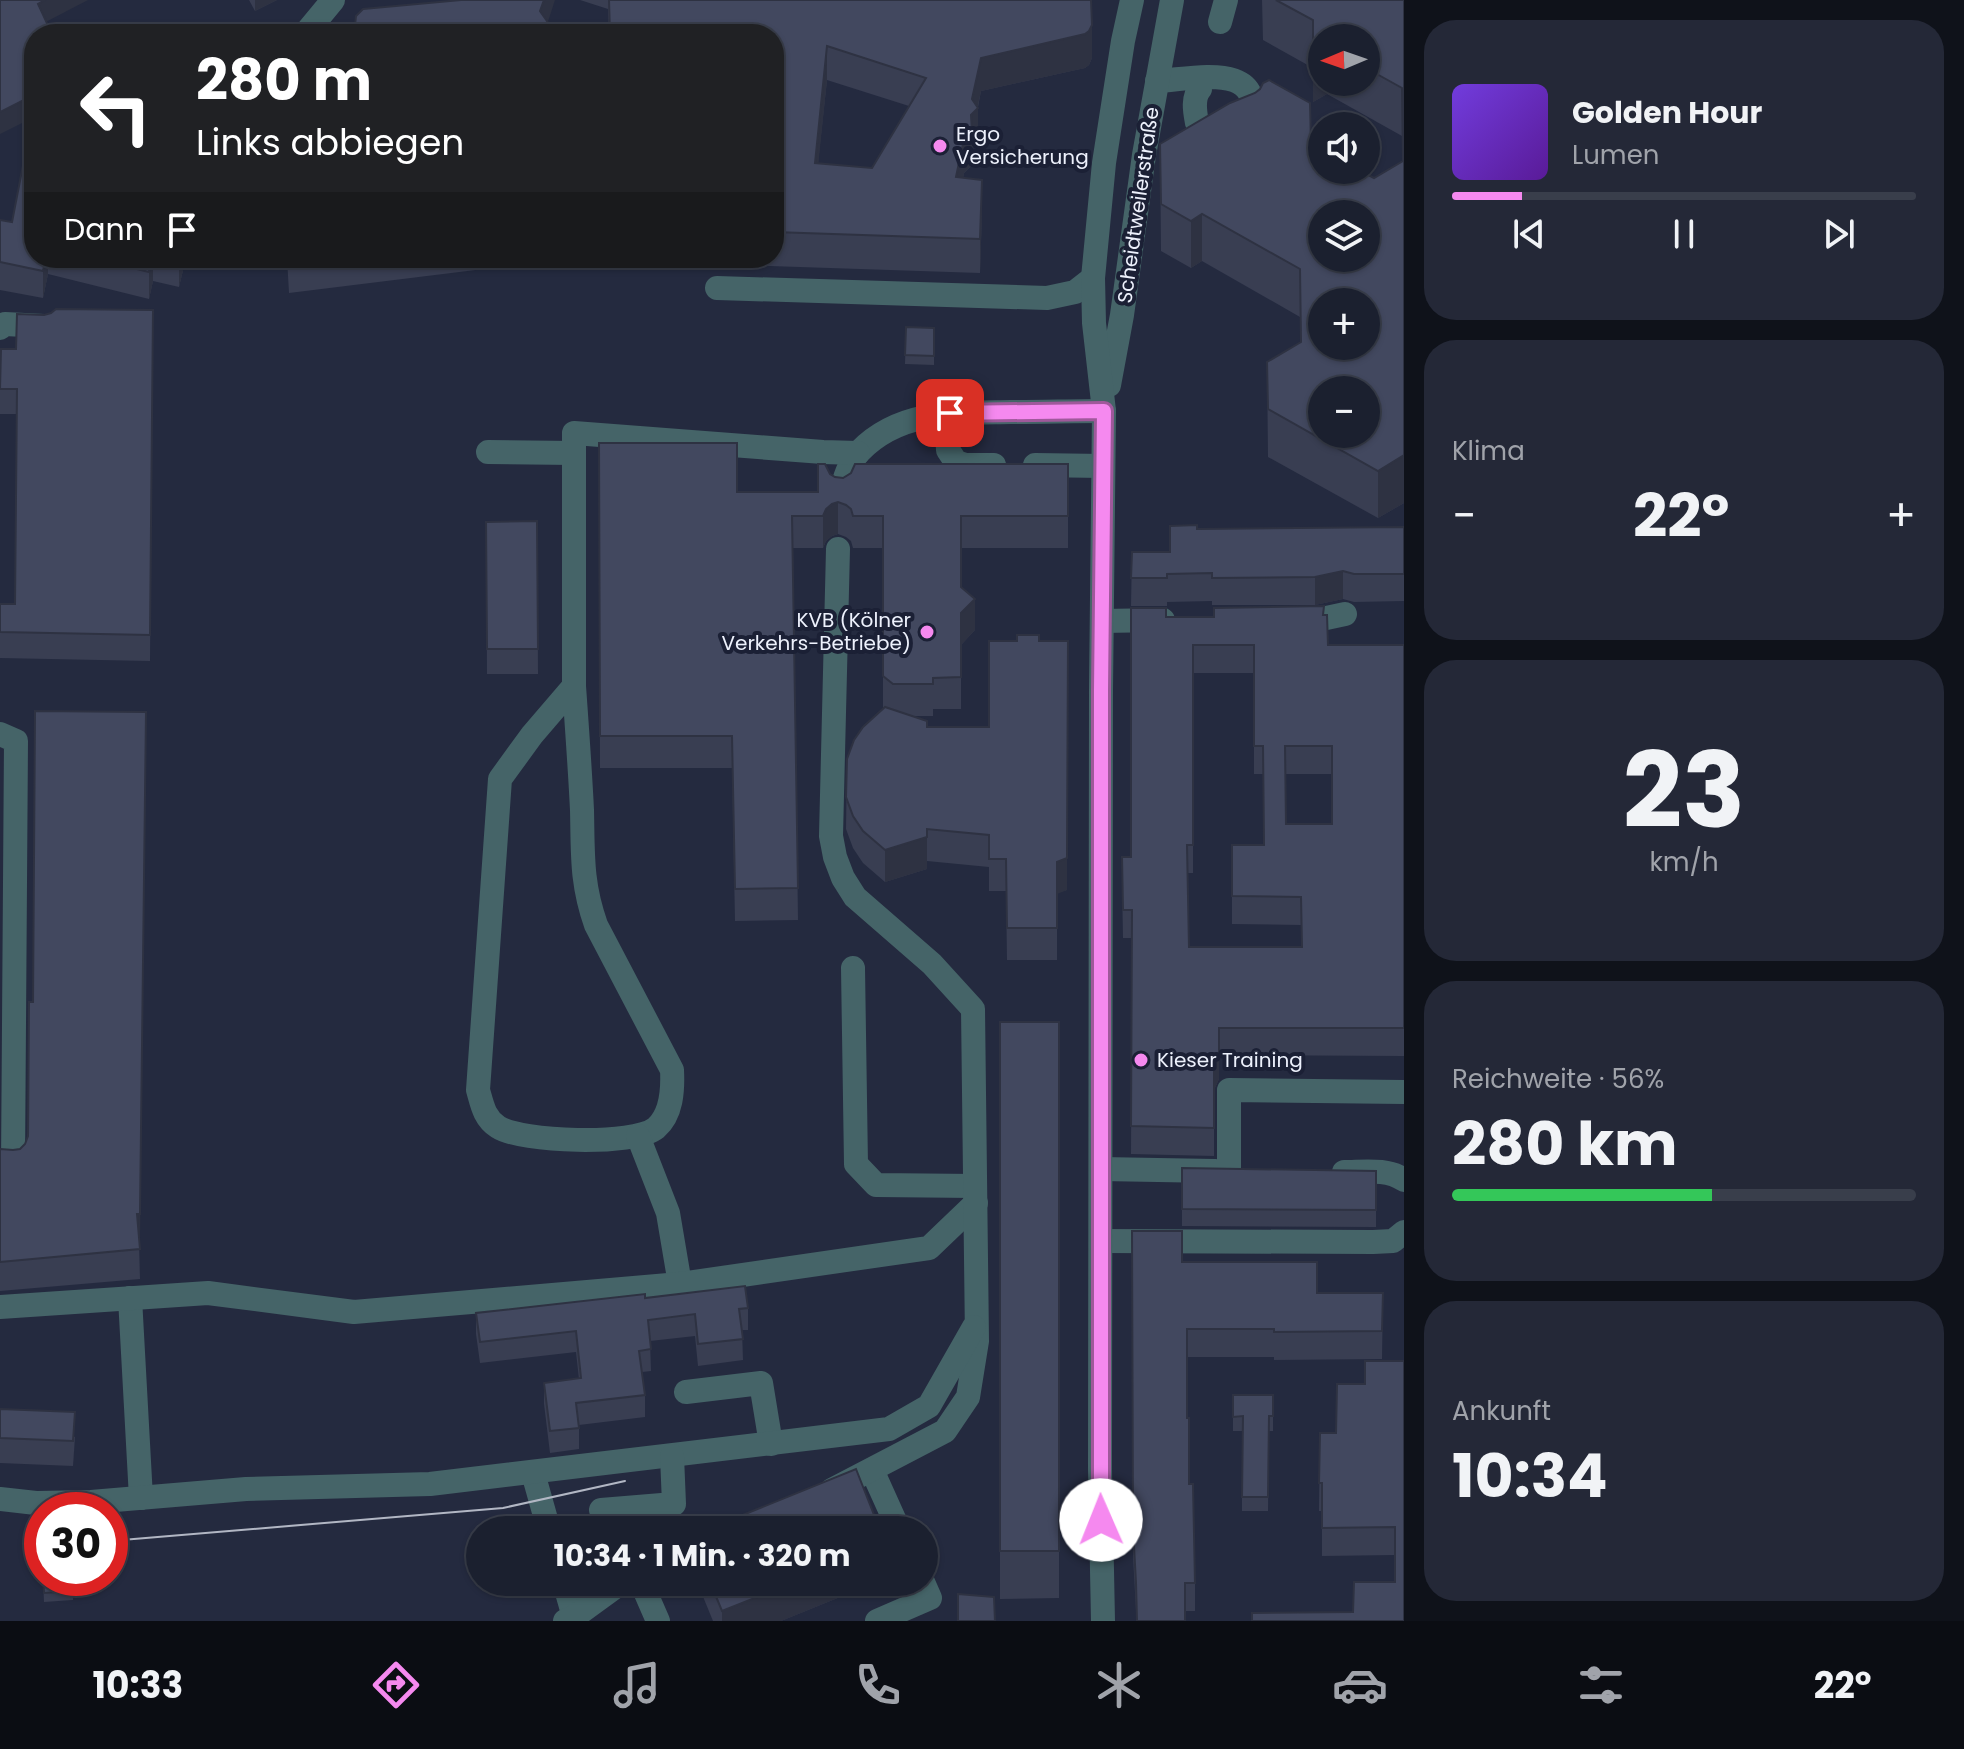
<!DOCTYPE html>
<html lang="de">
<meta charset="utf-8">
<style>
body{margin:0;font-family:Poppins,sans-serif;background:#242837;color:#f1f3f6;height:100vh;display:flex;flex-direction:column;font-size:30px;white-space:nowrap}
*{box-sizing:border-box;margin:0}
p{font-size:26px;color:#a0a3aa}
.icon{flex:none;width:44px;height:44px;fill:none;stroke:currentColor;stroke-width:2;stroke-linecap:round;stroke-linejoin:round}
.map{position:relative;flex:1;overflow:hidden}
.drawer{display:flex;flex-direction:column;gap:20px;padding:20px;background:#0f121a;width:560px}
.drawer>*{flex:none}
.top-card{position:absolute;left:24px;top:24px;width:760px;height:244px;border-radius:32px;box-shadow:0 2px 6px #0004,0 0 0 2px #393e4b;background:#202124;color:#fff;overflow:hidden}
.needle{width:52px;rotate:268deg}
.tools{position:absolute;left:1308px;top:24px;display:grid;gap:16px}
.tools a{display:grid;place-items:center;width:72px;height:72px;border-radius:50%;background:#1b202f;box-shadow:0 2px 6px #0004,0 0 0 2px #393e4b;font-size:40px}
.speed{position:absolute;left:24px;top:1492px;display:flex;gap:16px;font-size:40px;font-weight:700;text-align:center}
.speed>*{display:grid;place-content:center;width:104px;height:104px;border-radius:50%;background:#1b202f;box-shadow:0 2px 6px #0004,0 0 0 2px #393e4b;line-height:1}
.speed .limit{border:12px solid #d22;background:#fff;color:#111}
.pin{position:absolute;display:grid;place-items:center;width:68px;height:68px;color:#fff;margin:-34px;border-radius:16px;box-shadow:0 4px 12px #0006}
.me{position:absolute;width:88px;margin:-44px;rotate:359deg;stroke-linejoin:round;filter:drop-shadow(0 0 6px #0008)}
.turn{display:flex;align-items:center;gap:28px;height:168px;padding:0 40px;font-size:36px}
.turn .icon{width:104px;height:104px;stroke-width:2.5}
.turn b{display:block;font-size:56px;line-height:68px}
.then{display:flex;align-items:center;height:76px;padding:0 40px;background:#0003;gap:16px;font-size:30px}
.big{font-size:60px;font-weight:700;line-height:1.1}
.drawer .card{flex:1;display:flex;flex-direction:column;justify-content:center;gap:12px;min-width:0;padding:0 28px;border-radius:32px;background:#242837}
.drawer .dial{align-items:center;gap:0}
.dial b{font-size:104px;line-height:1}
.song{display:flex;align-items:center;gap:24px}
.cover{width:96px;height:96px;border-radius:12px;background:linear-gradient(135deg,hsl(260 70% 55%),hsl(270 70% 35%))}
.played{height:8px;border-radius:4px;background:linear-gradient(90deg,#f589ef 15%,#393e4b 15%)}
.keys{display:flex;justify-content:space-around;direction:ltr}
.heat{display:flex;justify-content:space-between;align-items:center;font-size:44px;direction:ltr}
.charge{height:12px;border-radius:6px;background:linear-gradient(90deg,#34c759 56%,#393e4b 0)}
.trip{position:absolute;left:466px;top:1516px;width:472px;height:80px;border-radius:40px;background:#1b202f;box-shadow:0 2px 6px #0004,0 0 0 2px #393e4b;font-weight:700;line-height:80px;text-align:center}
.tabs{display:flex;height:128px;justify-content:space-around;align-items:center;background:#0b0d13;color:#a0a3aa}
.tabs .icon{width:56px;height:56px}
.tabs .current{color:#f589ef}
.tabs b{font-size:36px;color:#f1f3f6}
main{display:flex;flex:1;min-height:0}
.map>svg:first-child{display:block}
</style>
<main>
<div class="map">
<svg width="1404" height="1621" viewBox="0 0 1404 1621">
<rect width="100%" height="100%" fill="#242a3f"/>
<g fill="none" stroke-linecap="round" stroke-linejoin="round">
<g stroke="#456468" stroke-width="24">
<polyline points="1220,22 1226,0"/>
<polyline points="305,34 333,0"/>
<path d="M1157,81c39,-2 112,-21 92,46 -25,12 -30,14 -52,-4 -2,-11 -5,-25 3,-34"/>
<polyline points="717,288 1047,298 1075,292 1093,278"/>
<polyline points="0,328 5,324 44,326"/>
<polyline points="1109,385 1122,315 1144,155 1172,0"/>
<polyline points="946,413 948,450 956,462 965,465 994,465"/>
<polyline points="488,452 574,453"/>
<polyline points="1035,465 1103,466"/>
<path d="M840,495c4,-15 9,-33 20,-44 41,-42 98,-38 151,-39 31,0 62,-1 93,-1"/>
<polyline points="1296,620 1317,620 1345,614"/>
<polyline points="1102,621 1163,620"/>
<path d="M574,686c3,42 6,83 8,124 1,43 -1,73 14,115l76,145c1,20 0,44 -16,58 -22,18 -135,14 -158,-1 -14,-9 -16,-23 -20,-37l22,-311 32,-44 42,-49v-253l249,19 35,1"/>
<polyline points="0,734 16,741 13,1165 0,1165"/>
<polyline points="853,968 856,1164 876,1185 975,1186"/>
<polyline points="638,1136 668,1213 680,1284"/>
<polyline points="1101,1169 1215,1171"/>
<polyline points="1229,1171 1229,1090 1404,1092"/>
<path d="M1344,1172c19,0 44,-4 60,8"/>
<polyline points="1101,1241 1373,1242 1393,1241 1404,1232"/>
<polyline points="130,1298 141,1498"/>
<polyline points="0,1307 208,1293 354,1312 680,1284 929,1248 976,1203"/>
<polyline points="686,1392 761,1383 771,1444"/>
<polyline points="872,1470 899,1530"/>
<polyline points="533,1473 549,1530"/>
<polyline points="832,1490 945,1431 968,1397 977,1341 973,1009 932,964 855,897 843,878 835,857 831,836 838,549"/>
<polyline points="0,1499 36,1503 91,1502 246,1489 430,1484 889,1429 929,1406 974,1327"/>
<polyline points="601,1510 674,1504 672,1456"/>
<polyline points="564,1582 574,1617"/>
<polyline points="641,1582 658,1621"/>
<polyline points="565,1621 574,1617 622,1582"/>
<polyline points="877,1621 930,1598 923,1582"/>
<polyline points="1103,1621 1100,1469 1101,691 1104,411 1094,323 1093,278 1104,163 1123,41 1132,0"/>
</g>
<polyline stroke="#b2b7c4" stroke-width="2" points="110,1541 503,1508 625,1481"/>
</g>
<g fill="#393e52" fill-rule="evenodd">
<polygon points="249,0 277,0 255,11"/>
<path d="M580,0h511l1,58 -3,7 -4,3 -104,23 -3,16v35l-6,6v17l-8,8 -1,5 19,36 -2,59 -416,-14 -275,34 -2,-35h487v-224h-165l-1,-25zM827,80l82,26 -37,62 -54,-5z"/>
<path d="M1262,0h142v503l-26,15 -110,-61 -1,-95 34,-20 -1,-25 -98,-56 -11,7 -30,-17 -1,-107 151,-1 63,35 28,-16v-26l-75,-42 -14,8v-34l-50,-28zM1322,38h44v44h-44z"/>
<polygon points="0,220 34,258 186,258 179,287 153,281 149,299 48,274 43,298 0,290"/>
<polygon points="153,310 150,661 0,658 0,604 15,604 17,414 0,414 0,389 16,349 44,315"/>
<polygon points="906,327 934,328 934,365 905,364"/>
<polygon points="599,443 737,492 818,492 830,474 835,477 843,478 1068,464 1068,548 961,548 961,587 975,630 961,645 961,709 933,709 933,716 911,716 927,727 1067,890 1057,893 1057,960 1007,960 1006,891 989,891 989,867 927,861 927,869 885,882 863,863 853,848 846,829 847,759 883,708 883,548 853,548 851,541 846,537 838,534 832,536 826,541 823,548 793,548 798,920 735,921 732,768 600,768"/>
<polygon points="537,521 538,674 487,674 486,522"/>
<polygon points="1404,527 1404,601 1354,602 1343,599 1315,605 1212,605 1212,601 1167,602 1167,606 1131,606 1132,552 1170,552 1197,529"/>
<path d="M1324,615l4,30h76v411l-185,-1v24l-5,11v66l-83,-2 1,-216h-9l-1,-53 9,-28 35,-240zM1193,673h61v101h9l1,71h-32v79l69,1 1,22h-113l-1,-74h5zM1285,774h47v50h-46z"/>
<polygon points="1000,1022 1059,1022 1059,1598 1000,1599"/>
<polygon points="0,1149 139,1243 140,1279 0,1291"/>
<polygon points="1182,1168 1376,1171 1376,1227 1182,1226"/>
<polygon points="1132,1231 1182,1262 1317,1293 1383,1293 1382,1359 1274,1360 1274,1357 1187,1357 1187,1418 1189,1484 1195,1583 1195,1611 1136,1611 1133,1556"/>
<polygon points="645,1298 748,1308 748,1330 742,1330 743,1360 698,1366 695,1336 650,1341 651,1371 642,1372 645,1395 645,1417 579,1425 579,1449 550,1453 544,1404 544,1383 579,1379 576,1352 480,1363 476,1334 476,1313"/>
<polygon points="1404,1361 1404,1621 1353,1612 1395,1582 1395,1555 1322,1556 1322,1511 1319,1511 1320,1433 1336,1433 1365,1384"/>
<polygon points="1233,1395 1273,1395 1273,1431 1269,1431 1268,1511 1242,1511 1242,1431 1233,1431"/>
<polygon points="0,1409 75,1437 73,1466 0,1463"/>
<polygon points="43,1578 73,1578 73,1600 44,1602"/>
<polygon points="697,1582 877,1582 781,1621 713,1621"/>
</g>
<g fill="#2e3242">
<polygon points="45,0 88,0 38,26 38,4"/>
<polygon points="255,0 277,0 255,11"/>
<polygon points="544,0 555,0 544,34 540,11"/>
<polygon points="1092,25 1092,58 1089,65 1085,68 981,91 977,109 978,108 978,142 972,148 972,165 964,173 956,211 956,177 981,58"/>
<polygon points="827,46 827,80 815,196 815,163"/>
<polygon points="1322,49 1322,82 1327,82 1327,94 1313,102 1313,54"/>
<polygon points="34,95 34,117 0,134 0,112"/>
<polygon points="982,180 982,214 980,273 980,239"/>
<polygon points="1202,214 1202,261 1191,268 1191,221"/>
<polygon points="46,258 48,258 48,274 43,298 43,271"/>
<polygon points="152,258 153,258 153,281 149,299 149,272"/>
<polygon points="180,258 186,258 179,287 179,260"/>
<polygon points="1404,455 1404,503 1378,518 1378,471"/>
<polygon points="838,502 838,534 832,536 826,541 823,548 823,516 826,509 832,504"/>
<polygon points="1343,571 1343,599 1315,605 1315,577"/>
<polygon points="975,599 975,630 961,645 961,709 961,613"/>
<polygon points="1068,673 1067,890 1057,894 1057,862"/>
<polygon points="146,712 140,1243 137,1214"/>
<polygon points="927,837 927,869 885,882 885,850"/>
<polygon points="1219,1052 1219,1079 1214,1090 1214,1062"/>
<polygon points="795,1582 877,1582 781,1621 722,1621 722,1611"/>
</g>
<g fill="#42485f" stroke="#2e3242" stroke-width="2" fill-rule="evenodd">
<polygon points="0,0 45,0 38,4 52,34 34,34 34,95 0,112"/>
<polygon points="461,0 544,0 540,11 554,31 554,34 354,34 356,16 363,9"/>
<path d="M609,0h482l1,25 -3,6 -4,3 -104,24 -9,41 6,9 -7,7 1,17 -8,7 -8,38 26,3 -2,59 -206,-7v-198h-164zM827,46l99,32 -54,90 -57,-5z"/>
<path d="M1276,0h128v455l-26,16 -110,-62 -1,-47 34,-20 -1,-73 -98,-55 -11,7 -30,-17 -1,-60 70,-41 25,-10 5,-4 3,-6 6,-3 41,23 1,40 11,6v21h37l15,8 29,-17 -1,-73 -36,-20v-30h-44v11l-9,5v-34zM1322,214h44v44h-44zM1322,302h44v44h-44zM1322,390h44v44h-44z"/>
<polygon points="24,160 34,162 34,258 46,258 43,271 0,262 0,220 12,222"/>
<polygon points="92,258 152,258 149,272"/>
<polygon points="56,309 153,310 150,635 0,632 0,604 15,604 17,389 0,389 1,349 16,349 17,314 44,315 51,313"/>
<polygon points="906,327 934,328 934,356 905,355"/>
<polygon points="599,443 737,443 737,492 818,492 818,464 825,464 830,474 835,477 843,478 851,473 855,464 1068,464 1068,516 961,516 961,587 975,599 961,613 961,677 933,678 933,684 893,684 883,676 883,516 853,516 851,509 846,505 838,502 832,504 826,509 823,516 792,516 798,888 735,889 732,736 600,736"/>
<polygon points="537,521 538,649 487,649 486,522"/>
<polygon points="1197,525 1197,529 1404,527 1404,574 1354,574 1343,571 1315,577 1212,578 1212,573 1167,574 1167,578 1131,578 1132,552 1170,552 1170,526"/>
<path d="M1324,606l-1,9h4l1,30h76v383h-185v24l-5,10v66l-83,-2 1,-216h-9l-1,-53h9v-249h35v9h48v-9zM1193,645h61v101h9l1,99h-32v51l69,1 1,50h-113l-2,-102h6zM1285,746h47v78h-46z"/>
<polygon points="1017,635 1039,635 1039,641 1068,641 1067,858 1057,862 1057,928 1007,928 1006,859 989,859 989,835 927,829 927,837 885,850 863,831 853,816 846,797 847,759 854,740 863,727 885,707 927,721 927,727 989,727 989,641 1017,641"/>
<polygon points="35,711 146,712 140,1214 137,1214 140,1249 0,1262 0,1149 13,1150 20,1149 25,1144 28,1136 29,1002 33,1002"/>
<rect x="1000" y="1022" width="59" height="529"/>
<polygon points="1182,1168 1376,1171 1376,1210 1182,1209"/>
<polygon points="1132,1231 1182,1231 1182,1262 1317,1262 1317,1293 1383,1293 1382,1331 1274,1332 1274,1329 1187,1329 1187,1418 1189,1418 1189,1484 1193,1484 1195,1583 1185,1583 1185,1621 1137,1621 1136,1583 1133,1528"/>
<polygon points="745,1286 748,1308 739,1309 743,1339 698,1344 695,1314 648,1320 651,1349 639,1351 645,1395 576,1403 579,1428 550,1431 544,1383 581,1378 576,1331 480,1342 476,1313 645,1294 645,1298"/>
<polygon points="1365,1361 1404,1361 1404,1621 1252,1621 1252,1613 1353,1612 1354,1582 1395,1582 1395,1527 1322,1528 1322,1483 1319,1483 1320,1433 1336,1433 1337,1384 1365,1384"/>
<polygon points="1233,1395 1273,1395 1273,1416 1269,1416 1268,1497 1242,1497 1243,1416 1233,1417"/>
<polygon points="0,1409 75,1412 73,1441 0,1438"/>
<polygon points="856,1469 880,1530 706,1530"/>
<polygon points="43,1578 73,1578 73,1591 44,1593"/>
<polygon points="710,1582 795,1582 722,1611"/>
<polygon points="958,1594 994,1597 995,1621 958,1621"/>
</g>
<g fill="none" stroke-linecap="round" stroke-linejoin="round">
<g stroke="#9f599b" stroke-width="20">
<polyline id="route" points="950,413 1104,411 1101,691 1101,1520"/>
</g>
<use href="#route" stroke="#f589ef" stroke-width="14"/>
</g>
<g fill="#f589ef" stroke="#1b2035" stroke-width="3">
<circle cx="940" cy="146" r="8"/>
<circle cx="927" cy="632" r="8"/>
<circle cx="1141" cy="1060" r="8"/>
</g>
<g text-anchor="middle" stroke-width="8" stroke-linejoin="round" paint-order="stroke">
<g font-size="20" fill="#edf1fc" stroke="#1b2035" text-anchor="start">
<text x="956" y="141">Ergo<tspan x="956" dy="23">Versicherung</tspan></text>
<text x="911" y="627" text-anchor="end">KVB (Kölner<tspan x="911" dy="23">Verkehrs-Betriebe)</tspan></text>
<text x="1157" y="1067">Kieser Training</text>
</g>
<g font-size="20" fill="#edf1fc" stroke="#1b2035">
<text transform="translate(1138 205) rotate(-82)" y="7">Scheidtweilerstraße</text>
</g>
</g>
</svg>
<div class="tools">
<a><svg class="needle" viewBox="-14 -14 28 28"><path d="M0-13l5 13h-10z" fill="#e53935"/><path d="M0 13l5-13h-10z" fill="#a0a3aa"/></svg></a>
<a><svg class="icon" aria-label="sound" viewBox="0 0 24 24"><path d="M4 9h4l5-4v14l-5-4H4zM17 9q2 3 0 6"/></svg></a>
<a><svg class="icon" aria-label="layers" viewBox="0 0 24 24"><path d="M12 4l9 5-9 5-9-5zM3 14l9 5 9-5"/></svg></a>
<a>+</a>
<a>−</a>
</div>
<div class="speed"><div class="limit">30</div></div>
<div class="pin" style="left:950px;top:413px;background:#d93025"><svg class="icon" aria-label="arrive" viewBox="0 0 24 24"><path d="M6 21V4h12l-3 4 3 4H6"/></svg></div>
<svg class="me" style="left:1101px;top:1520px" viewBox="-20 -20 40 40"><circle r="19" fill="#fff"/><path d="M0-13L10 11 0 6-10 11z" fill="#f589ef"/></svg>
<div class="trip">10:34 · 1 Min. · 320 m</div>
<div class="top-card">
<div class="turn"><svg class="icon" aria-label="left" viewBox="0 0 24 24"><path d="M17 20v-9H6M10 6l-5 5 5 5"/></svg><div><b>280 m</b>Links abbiegen</div></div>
<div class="then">Dann<svg class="icon" aria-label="arrive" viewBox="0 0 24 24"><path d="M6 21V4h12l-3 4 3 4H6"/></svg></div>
</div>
</div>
<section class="drawer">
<div class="card">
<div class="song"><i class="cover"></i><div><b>Golden Hour</b><p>Lumen</p></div></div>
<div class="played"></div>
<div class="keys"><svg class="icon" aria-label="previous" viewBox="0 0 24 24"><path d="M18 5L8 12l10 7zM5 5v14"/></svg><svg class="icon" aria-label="pause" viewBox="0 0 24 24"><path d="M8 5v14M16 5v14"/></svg><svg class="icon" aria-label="next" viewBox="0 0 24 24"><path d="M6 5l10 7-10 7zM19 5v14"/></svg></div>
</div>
<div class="card"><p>Klima</p>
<div class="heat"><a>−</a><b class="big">22°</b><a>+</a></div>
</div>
<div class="card dial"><b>23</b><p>km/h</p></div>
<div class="card"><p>Reichweite · 56%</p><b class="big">280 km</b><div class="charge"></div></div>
<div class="card"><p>Ankunft</p><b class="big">10:34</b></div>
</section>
</main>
<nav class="tabs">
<b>10:33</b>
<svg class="icon current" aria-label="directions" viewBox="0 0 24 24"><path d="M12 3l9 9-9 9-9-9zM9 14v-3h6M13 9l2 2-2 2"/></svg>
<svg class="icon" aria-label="music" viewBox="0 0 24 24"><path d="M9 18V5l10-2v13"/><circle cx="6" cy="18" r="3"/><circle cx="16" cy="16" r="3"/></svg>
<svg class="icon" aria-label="phone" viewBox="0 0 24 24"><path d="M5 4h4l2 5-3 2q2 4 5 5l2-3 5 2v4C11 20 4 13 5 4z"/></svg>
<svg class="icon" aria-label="climate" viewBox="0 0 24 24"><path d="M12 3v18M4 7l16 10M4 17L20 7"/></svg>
<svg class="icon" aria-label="car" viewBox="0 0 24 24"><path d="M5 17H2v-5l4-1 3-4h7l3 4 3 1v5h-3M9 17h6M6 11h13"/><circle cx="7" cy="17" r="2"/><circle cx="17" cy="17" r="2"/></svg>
<svg class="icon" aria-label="filters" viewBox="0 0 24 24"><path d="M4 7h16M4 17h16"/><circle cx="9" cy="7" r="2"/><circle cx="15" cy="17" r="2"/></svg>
<b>22°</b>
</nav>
